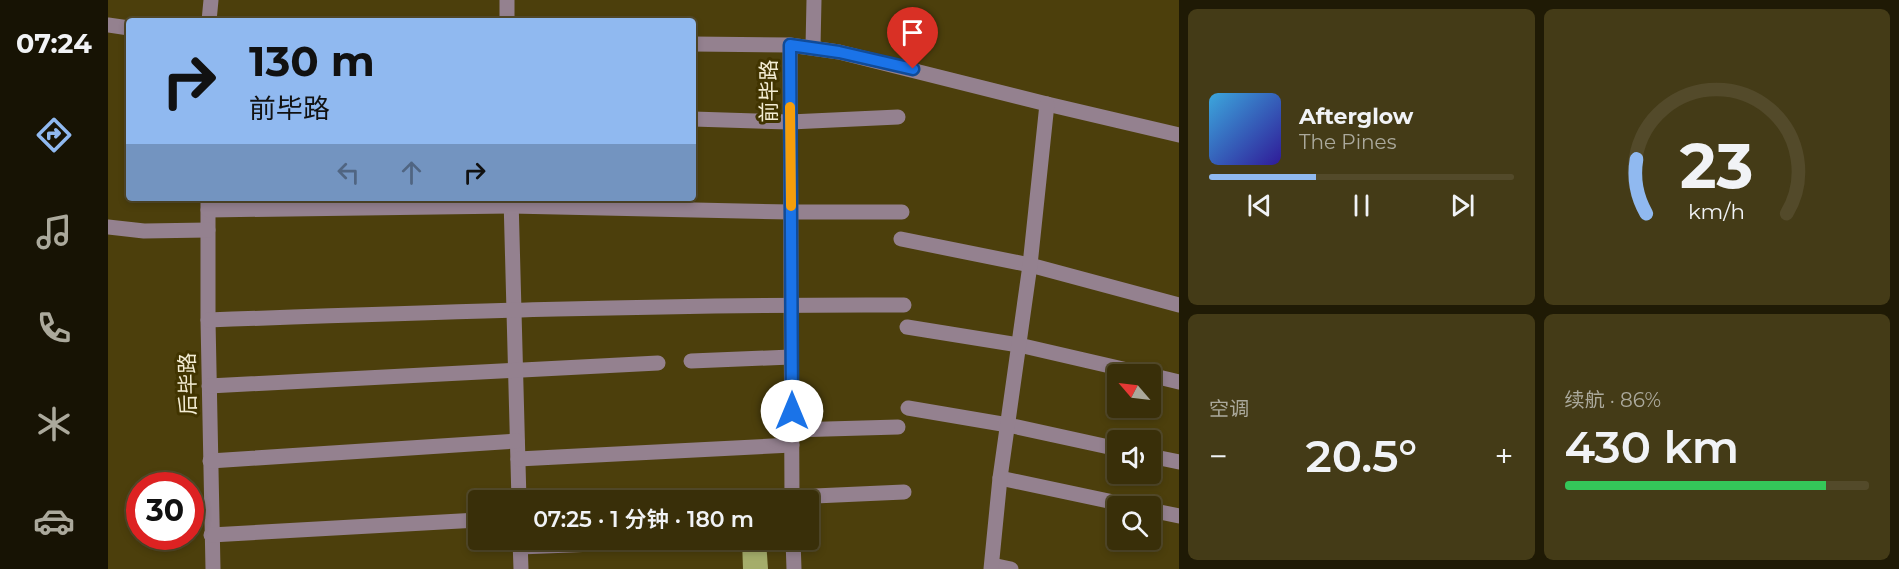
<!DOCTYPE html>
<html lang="zh">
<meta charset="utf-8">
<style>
body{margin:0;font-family:Montserrat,"Noto Sans SC",sans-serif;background:#443b17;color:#f1f3f6;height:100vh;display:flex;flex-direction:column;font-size:22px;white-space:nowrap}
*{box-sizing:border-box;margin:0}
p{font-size:20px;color:#aba99c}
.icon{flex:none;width:33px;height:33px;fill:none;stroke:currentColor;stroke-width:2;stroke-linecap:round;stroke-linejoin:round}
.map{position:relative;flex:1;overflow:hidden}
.sheet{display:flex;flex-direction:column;gap:9px;padding:9px;background:#1f1a05;width:720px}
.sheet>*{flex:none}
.hud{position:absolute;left:18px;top:18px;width:570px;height:183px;border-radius:6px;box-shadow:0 3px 9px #0003,0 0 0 2px #534a2a;background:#90b9f0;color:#111;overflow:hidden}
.needle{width:39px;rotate:298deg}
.buttons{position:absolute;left:999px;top:364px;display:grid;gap:12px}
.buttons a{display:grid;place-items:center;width:54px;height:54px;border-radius:6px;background:#392f09;box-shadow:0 3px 9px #0003,0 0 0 2px #534a2a;font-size:30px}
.speed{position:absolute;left:18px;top:472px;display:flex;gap:12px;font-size:30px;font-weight:700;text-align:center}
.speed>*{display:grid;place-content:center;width:78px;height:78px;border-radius:50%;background:#392f09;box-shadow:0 3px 9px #0003,0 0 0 2px #534a2a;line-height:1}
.speed .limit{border:9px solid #d22;background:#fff;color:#111}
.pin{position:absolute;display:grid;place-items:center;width:51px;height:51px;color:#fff;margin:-62px -26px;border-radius:50% 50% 50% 0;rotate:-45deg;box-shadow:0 0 6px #0007}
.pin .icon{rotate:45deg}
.me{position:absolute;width:66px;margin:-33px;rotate:0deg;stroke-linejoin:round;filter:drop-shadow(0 0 4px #0008)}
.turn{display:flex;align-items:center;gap:21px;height:126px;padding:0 24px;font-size:27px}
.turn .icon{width:78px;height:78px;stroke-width:2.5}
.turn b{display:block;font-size:42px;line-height:51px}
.lanes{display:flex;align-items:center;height:57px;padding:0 24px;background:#0003;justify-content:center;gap:30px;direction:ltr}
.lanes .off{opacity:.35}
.big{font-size:45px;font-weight:600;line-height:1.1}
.sheet .widget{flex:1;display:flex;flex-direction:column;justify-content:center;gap:9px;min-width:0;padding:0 21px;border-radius:9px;background:#443b17}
.sheet .dial{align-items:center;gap:0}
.dial svg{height:156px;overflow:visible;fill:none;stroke:#534a2a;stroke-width:7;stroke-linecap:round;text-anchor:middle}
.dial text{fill:#f1f3f6;stroke:none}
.song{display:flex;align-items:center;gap:18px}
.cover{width:72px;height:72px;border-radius:9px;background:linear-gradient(135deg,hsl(200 70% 55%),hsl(250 70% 35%))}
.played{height:6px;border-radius:3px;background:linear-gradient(90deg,#90b9f0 35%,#534a2a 35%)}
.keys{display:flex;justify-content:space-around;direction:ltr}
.heat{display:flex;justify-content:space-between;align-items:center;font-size:33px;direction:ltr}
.charge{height:9px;border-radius:4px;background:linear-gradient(90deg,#34c759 86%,#534a2a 0)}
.sheet .tiles{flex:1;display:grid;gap:9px;grid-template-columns:repeat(2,1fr)}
.trip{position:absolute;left:360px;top:490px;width:351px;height:60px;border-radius:6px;background:#392f09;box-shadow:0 3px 9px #0003,0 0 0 2px #534a2a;font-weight:600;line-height:60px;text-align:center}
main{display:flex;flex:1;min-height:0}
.tabs{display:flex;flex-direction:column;width:108px;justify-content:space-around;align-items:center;background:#171304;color:#aba99c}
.tabs .icon{width:42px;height:42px}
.tabs .current{color:#90b9f0}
.tabs b{font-size:27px;color:#f1f3f6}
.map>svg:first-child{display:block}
</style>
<main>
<nav class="tabs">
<b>07:24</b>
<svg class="icon current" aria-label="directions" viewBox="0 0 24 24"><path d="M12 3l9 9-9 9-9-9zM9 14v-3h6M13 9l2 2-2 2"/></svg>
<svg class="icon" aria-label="music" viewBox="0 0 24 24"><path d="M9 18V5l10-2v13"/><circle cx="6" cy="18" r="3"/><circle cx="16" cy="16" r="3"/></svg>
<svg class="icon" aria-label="phone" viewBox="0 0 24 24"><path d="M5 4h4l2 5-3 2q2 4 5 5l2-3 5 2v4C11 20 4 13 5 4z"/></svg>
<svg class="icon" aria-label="climate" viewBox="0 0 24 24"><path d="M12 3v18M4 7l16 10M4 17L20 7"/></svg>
<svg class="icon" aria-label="car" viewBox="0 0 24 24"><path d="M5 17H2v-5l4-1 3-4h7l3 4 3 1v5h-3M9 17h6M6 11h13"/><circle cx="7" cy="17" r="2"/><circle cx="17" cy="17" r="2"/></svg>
</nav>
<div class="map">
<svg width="1071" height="569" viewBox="0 0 1071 569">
<rect width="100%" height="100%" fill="#4c3f0c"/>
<polygon fill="#a5ad6b" points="634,540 658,540 660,569 635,569"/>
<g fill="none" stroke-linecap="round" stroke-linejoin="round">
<g stroke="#94818f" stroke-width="15">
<polyline points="399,0 399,21"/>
<polyline points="101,21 103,0"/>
<polyline points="0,25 21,28"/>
<polyline points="585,44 682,45 731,52 939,104 1071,135"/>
<polyline points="682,45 684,501"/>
<polyline points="705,47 706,0"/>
<polyline points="585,119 682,122 790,117"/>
<polyline points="100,198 100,320 105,569"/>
<polyline points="403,198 411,501"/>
<polyline points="100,210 403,206 683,212 794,212"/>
<polyline points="0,227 36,231 100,230"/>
<polyline points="793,239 922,265 1071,305"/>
<path d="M100,320c232,-8 464,-16 696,-15"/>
<polyline points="799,327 911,345 1041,375"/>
<polyline points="583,361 683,357"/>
<polyline points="1042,375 1071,382"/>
<polyline points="101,386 550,363"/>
<polyline points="800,408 900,425 1010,449"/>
<polyline points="684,430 790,427"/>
<polyline points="1042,456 1071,462"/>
<polyline points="410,459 684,445"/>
<polyline points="102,461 409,441"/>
<polyline points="892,478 1029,507"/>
<polyline points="684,497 796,492"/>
<polyline points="1042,510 1071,516"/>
<polyline points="103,535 370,520"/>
<polyline points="412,540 413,569"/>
<polyline points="685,540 686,569"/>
<polyline points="412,547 562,541"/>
<polyline points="884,565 903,569"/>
<polyline points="883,569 892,478 922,265 939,104"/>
</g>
</g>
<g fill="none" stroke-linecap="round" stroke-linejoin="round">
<g stroke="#114b97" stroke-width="15">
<polyline id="route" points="684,411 682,45 731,52 805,69"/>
</g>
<use href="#route" stroke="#1a73e8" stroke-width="10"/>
<polyline stroke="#f59e0b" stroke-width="10" points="682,107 683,206"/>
</g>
<g text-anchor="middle" stroke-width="6" stroke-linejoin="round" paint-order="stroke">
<g font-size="21" fill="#f3ecd3" stroke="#413400">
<text transform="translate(661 91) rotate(-90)" y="7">前毕路</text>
<text transform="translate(80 384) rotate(-91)" y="7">后毕路</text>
</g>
</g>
</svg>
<div class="buttons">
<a><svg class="needle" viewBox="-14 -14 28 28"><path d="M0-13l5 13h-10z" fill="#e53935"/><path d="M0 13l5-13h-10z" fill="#aba99c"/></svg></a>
<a><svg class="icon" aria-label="sound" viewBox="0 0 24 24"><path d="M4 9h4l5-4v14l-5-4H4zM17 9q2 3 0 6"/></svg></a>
<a><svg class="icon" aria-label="search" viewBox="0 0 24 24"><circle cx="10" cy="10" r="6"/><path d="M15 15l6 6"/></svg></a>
</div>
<div class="speed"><div class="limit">30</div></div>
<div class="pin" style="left:805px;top:69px;background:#d93025"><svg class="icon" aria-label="arrive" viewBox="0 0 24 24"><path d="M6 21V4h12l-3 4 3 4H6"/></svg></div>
<svg class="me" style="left:684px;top:411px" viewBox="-20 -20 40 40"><circle r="19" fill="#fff"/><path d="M0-13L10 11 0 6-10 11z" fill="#1a73e8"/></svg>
<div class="trip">07:25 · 1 分钟 · 180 m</div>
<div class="hud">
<div class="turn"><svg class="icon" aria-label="right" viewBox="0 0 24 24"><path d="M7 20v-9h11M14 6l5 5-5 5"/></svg><div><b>130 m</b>前毕路</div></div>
<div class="lanes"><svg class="icon off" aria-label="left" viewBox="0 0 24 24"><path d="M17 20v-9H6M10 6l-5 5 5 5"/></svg><svg class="icon off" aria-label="ahead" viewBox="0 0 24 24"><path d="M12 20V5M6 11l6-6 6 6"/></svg><svg class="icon" aria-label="right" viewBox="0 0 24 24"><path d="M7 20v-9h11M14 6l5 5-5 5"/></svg></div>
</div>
</div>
<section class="sheet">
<div class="tiles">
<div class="widget">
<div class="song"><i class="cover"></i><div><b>Afterglow</b><p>The Pines</p></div></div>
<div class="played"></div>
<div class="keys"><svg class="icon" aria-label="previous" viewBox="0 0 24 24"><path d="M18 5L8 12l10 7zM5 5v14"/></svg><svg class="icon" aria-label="pause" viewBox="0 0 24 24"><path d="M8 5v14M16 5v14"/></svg><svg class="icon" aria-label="next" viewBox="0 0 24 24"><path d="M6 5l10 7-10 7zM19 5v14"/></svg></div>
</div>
<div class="widget dial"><svg viewBox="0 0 100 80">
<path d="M14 69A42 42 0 1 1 86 69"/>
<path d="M14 69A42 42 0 0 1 9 41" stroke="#90b9f0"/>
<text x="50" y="56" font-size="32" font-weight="700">23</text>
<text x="50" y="72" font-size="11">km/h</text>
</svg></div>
<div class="widget"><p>空调</p>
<div class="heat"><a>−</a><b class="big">20.5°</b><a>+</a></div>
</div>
<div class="widget"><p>续航 · 86%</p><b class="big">430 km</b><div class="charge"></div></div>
</div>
</section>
</main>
